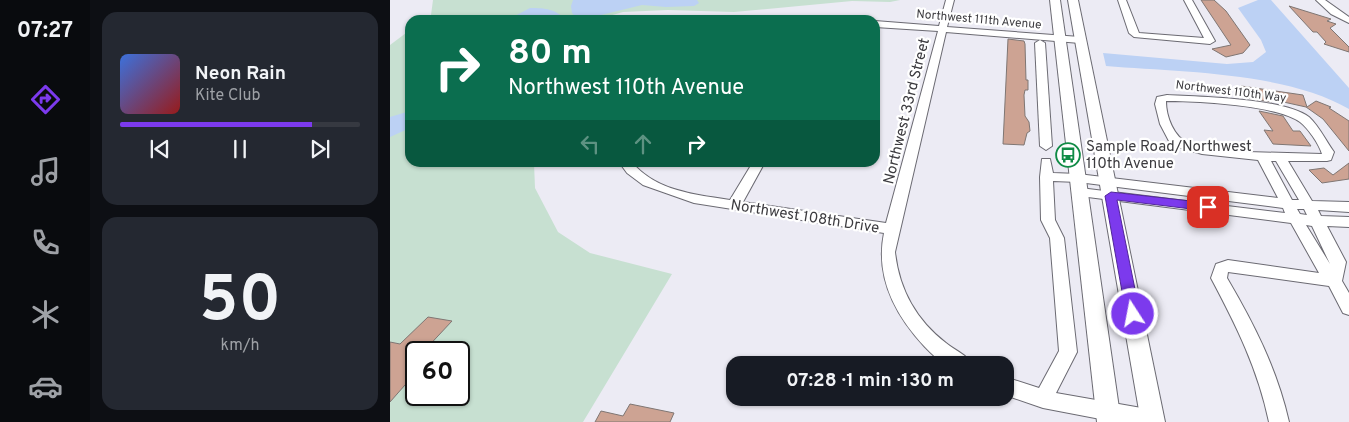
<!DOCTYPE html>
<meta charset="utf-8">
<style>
body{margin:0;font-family:Overpass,sans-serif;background:#242831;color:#f1f3f6;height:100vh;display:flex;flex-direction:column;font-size:19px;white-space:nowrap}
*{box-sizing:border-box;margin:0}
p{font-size:16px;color:#9ea1a6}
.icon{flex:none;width:28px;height:28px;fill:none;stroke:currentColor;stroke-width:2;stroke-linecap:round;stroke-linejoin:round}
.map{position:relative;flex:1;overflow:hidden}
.side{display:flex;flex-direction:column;gap:12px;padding:12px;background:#0d0f14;width:300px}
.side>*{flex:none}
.hud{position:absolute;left:15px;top:15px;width:475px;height:152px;border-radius:15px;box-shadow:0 1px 4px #0004;background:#0b6e4f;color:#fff;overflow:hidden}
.speed{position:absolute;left:15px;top:341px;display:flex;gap:10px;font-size:25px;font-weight:700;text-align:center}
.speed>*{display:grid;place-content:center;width:65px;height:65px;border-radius:50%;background:#171b24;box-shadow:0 1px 4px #0004;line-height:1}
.speed .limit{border:2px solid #111;border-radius:8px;background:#fff;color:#111}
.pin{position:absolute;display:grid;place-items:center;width:42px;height:42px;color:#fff;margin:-21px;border-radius:10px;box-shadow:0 2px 8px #0006}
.me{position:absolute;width:55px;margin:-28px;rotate:349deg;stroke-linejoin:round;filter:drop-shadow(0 0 4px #0008)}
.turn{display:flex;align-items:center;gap:18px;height:105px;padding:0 20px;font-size:22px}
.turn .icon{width:65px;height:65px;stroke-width:2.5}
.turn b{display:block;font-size:35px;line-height:42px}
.lanes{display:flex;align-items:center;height:48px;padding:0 20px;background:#0003;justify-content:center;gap:25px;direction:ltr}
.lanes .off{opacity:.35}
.side .widget{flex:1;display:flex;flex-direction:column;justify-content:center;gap:8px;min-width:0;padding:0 18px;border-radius:15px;background:#242831}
.side .dial{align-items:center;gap:0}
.dial b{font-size:65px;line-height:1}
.song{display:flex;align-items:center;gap:15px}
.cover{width:60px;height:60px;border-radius:8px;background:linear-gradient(135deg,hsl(220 70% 55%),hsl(0 70% 35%))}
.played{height:5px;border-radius:2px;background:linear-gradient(90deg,#7c3aed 80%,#363941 80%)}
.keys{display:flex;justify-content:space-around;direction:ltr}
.trip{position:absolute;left:336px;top:356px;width:288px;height:50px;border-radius:15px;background:#171b24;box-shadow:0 1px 4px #0004;font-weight:700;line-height:50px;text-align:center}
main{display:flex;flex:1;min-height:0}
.menu{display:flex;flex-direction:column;width:90px;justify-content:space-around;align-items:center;background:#090b0e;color:#9ea1a6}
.menu .icon{width:35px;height:35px}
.menu .selected{color:#7c3aed}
.menu b{font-size:22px;color:#f1f3f6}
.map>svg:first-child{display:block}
</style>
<main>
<nav class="menu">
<b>07:27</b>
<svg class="icon selected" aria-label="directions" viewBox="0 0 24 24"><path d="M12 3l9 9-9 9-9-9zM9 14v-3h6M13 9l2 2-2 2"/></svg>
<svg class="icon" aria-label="music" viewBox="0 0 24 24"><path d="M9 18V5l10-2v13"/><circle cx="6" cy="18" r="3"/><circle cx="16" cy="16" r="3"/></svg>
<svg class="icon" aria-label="phone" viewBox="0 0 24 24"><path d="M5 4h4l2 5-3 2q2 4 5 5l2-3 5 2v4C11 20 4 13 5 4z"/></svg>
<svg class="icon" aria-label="climate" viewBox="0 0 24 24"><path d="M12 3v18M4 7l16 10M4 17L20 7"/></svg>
<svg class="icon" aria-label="car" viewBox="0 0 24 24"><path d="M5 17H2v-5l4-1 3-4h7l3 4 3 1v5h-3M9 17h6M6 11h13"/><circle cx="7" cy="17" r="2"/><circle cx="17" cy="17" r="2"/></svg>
</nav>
<section class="side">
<div class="widget">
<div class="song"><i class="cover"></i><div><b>Neon Rain</b><p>Kite Club</p></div></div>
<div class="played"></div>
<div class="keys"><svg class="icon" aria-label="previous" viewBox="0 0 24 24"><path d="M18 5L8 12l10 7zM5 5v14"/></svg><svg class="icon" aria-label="pause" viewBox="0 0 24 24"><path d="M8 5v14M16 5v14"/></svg><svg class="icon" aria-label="next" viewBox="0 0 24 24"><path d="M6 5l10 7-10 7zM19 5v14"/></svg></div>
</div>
<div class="widget dial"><b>50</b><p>km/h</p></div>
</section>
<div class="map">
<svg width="959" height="422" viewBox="0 0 959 422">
<rect width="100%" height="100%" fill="#ecebf4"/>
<g fill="#c7e0d1" fill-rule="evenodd">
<polygon points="43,0 510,0 500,2 462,1 344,12 278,10 233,12 205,20 35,20 41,15"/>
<path d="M20,30v132l124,1 1,25 23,44 32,21 82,21 -89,148h-193v-377zM26,352h43v43h-43z"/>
</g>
<g fill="#bcd1f4">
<polygon points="183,0 307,0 309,3 304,6 276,7 252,5 207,16 185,16 182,13 181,6"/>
<path d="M868,0h13l78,88v21c-63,-37 -170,-37 -243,-43l-3,-13 124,11 26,-2 13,-10 -5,-12 -23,-32z"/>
<path d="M140,8c16,0 25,1 36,12h-59z"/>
<polygon points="20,111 20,128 0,137 0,117"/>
</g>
<g fill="#cda393" stroke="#7f7673">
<polygon points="811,0 824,0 836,11 860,45 853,53 836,57 822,49 841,45"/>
<polygon points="899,6 941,19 937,21 946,24 940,28 959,47 959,52 934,44 936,42 927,32 923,32"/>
<polygon points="618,39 634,41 635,44 636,80 638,80 638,90 635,90 634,95 635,116 639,122 640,131 637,133 634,145 613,144"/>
<polygon points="851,86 913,95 917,107 926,101 941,107 939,108 959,121 959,151 933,119 916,107 880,99 882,102 861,99 858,97"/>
<polygon points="869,111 893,116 903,131 910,131 921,146 883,144 874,130 883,131"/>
<polygon points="959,163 959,179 932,183 919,170 934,168 943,175"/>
<polygon points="38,317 62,321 33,352 26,352 26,378 19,386 15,385 0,402 0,342 10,344"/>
<polygon points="240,404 284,413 280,422 205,422 211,411 233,416"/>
</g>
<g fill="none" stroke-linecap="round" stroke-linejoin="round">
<g stroke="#6b6a72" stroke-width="2">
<g id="minor">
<path d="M556,0h8l-7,27 133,10 4,3 -4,3 -134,-11 -51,220c4,37 21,68 51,91 8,7 22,12 26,22 -7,0 -16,1 -23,0 -8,-1 -18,-12 -24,-18 -30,-32 -50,-70 -41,-114l-190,-30 -51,-18 -16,-12 -8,-11h13c23,29 65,33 98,38l23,-38h12l-22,40 143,21 52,-192 -63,-4v-6l64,5z"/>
<polygon points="728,0 736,0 749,33 814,38 794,0 802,0 825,41 820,44 744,37 739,33"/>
<polygon points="926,0 935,0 959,17 959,23 941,14"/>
<polygon points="650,40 655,43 662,146 656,150 650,146 645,43"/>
<path d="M777,95c34,2 116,3 142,22 10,9 17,24 25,35l-3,8 -4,1h-39l24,40 37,1v10l-31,-2 3,6 28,1v10l-22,-1 19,36 -4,19 7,12v22l-6,-2 -14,-27 -101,-14 -1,6c27,46 50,91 62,144h-20c-11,-53 -33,-97 -58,-144l5,-14 12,-4 91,13 -28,-50 -211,-27 -7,-4 7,-4 205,25 -2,-5 -205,-26 -25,-1 2,39 9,18 13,114 -21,41 97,17 7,2 3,7 -2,3h-45l-73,-14 -38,-13v-18l34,11 20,-37 -9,-113 -9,-18 -1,-43 2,-18h8l3,14 25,1 200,24 -20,-38 -56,-6 -31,-9 -11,-21 -5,-20 2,-7zM776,101c29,0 111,4 134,21 8,6 19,22 22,32l-74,-2 -60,-9c-14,-6 -22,-26 -22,-42zM881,161h5l23,39h-7zM907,209h7l3,6 -7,-1zM916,225l6,1 18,38z"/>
</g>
</g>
<g stroke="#6b6a72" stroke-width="2">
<g id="major">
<polygon points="660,0 670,0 731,422 707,422"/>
<polygon points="678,0 688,0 775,422 751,422"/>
</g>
</g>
<use href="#minor" fill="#fff" fill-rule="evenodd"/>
<use href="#major" fill="#fff" fill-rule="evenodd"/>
</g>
<polygon fill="#7c3aed" stroke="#51269a" points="721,192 818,203 823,207 818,211 727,200 750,314 748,318 738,318 736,314 715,196"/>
<defs>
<g id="bus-ring" transform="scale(1.25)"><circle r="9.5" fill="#fff" stroke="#108b46" stroke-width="1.5"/><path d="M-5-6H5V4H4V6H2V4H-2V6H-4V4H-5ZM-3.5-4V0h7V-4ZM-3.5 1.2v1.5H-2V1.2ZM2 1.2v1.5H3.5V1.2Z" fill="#108b46"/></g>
</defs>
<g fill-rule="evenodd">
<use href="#bus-ring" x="678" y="155"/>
</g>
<g text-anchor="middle" stroke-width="4.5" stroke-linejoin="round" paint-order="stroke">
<g font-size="12" fill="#3c3b3f" stroke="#fff">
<text transform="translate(589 19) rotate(5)" y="4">Northwest 111th Avenue</text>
<text transform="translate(841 91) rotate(7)" y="4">Northwest 110th Way</text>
</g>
<g font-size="15" fill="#3c3b3f" stroke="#fff">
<text transform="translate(516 111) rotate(-76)" y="5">Northwest 33rd Street</text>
<text transform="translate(415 216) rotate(9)" y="5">Northwest 108th Drive</text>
</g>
<g font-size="15" fill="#3c3b3f" stroke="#fff" text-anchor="start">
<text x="696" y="151">Sample Road/Northwest<tspan x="696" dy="17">110th Avenue</tspan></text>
</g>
</g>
</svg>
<div class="speed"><div class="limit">60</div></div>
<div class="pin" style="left:818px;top:207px;background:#d93025"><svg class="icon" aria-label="arrive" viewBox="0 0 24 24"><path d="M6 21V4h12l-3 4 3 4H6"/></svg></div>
<svg class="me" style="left:743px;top:314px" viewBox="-20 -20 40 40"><circle r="17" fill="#7c3aed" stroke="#fff" stroke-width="3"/><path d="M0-11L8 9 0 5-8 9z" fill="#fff"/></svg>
<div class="trip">07:28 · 1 min · 130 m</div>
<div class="hud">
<div class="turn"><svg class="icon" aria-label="right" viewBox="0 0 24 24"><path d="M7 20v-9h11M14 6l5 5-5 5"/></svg><div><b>80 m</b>Northwest 110th Avenue</div></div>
<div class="lanes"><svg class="icon off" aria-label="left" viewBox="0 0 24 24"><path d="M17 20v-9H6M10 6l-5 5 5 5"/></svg><svg class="icon off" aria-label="ahead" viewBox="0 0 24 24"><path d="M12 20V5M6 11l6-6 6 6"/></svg><svg class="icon" aria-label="right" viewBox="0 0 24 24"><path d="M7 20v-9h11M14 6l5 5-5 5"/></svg></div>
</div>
</div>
</main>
